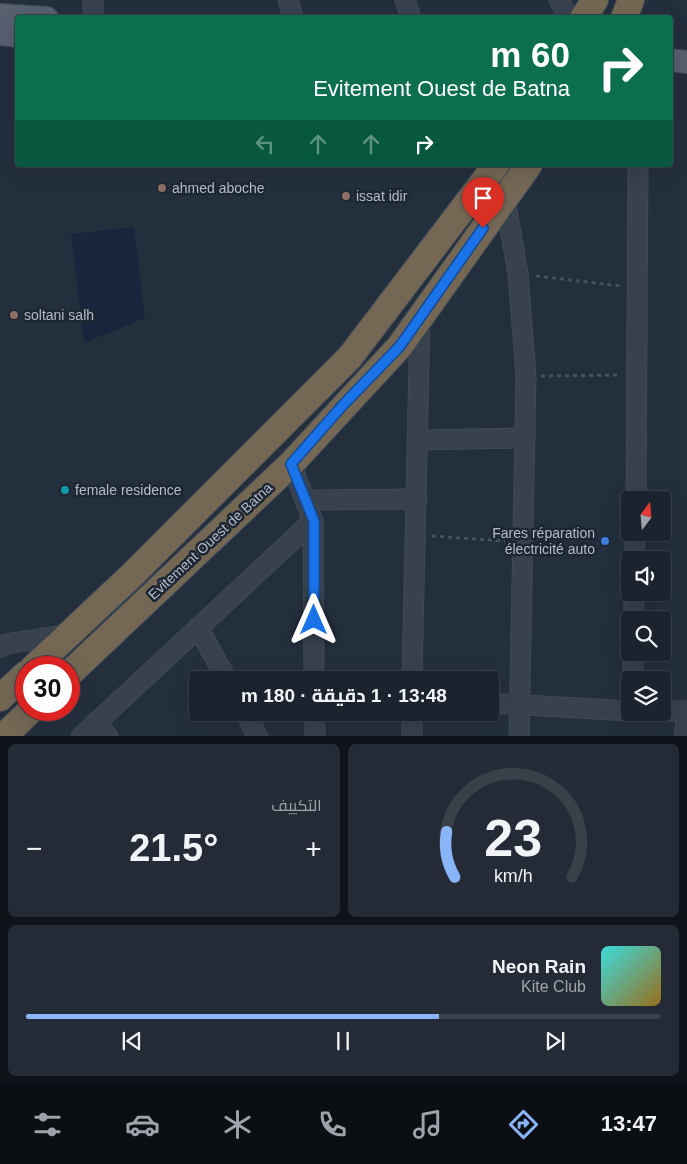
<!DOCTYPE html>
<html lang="ar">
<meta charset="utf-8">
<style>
body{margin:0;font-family:Arial,Cairo,sans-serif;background:#242b36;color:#f1f3f6;direction:rtl;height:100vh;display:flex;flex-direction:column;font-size:19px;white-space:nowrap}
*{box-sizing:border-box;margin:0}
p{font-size:16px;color:#a0a4aa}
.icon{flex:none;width:28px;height:28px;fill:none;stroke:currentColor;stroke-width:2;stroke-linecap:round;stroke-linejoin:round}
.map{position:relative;height:736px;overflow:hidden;direction:ltr}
.details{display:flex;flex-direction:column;gap:8px;padding:8px;background:#0f1319;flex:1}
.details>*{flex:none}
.hud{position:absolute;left:15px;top:15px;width:658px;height:152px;border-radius:5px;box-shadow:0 5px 20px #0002,0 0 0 1px #39404a;direction:rtl;background:#0b6e4f;color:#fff;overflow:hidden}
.needle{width:32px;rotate:16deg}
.fabs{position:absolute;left:621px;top:491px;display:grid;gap:10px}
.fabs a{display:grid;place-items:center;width:50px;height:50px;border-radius:5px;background:#1b232e;box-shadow:0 5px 20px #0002,0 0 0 1px #39404a;font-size:25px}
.speed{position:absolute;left:15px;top:656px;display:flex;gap:10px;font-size:25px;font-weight:700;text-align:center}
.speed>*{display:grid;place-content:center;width:65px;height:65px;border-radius:50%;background:#1b232e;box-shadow:0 5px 20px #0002,0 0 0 1px #39404a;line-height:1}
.speed .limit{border:8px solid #d22;background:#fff;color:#111}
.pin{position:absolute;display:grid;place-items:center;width:42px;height:42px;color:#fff;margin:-51px -21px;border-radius:50% 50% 50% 0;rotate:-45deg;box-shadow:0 0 5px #0007}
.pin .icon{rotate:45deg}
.me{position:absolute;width:55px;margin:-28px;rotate:0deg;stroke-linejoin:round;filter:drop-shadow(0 0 4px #0008)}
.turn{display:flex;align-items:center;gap:18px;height:105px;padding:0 20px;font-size:22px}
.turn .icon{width:65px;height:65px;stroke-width:2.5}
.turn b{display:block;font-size:35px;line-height:42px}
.lanes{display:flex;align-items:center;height:48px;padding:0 20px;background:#0003;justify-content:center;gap:25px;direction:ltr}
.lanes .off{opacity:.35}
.big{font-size:38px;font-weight:700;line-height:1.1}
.details .card{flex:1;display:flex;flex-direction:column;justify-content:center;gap:8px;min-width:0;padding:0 18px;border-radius:8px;background:#242b36}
.details .dial{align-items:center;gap:0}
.dial svg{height:130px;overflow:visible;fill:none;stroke:#39404a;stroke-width:7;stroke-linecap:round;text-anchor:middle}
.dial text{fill:#f1f3f6;stroke:none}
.song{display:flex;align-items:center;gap:15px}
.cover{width:60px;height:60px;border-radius:8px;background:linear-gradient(135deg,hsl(180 70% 55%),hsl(40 70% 35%))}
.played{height:5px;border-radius:2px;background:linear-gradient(90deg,#8ab4f8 65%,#39404a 65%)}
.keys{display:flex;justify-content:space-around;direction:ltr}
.heat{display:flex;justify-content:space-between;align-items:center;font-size:28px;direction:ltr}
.details .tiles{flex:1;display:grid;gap:8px;grid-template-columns:1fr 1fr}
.card:last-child{grid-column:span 2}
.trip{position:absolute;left:189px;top:671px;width:310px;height:50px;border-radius:5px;background:#1b232e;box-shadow:0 5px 20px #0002,0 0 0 1px #39404a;font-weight:700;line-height:50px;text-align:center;direction:rtl}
.menu{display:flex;height:80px;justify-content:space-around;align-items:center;background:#0b0e12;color:#a0a4aa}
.menu .icon{width:35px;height:35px}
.menu .current{color:#8ab4f8}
.menu b{font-size:22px;color:#f1f3f6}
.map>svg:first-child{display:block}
</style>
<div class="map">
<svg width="687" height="737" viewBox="0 0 687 737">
<rect width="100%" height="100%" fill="#242f3e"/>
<polygon fill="#17263c" points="134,227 145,318 84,343 71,234"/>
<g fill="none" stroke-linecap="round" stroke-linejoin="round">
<g stroke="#414a57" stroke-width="21">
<g id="minor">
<polyline points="93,0 93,18"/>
<polyline points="288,0 293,18"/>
<polyline points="405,0 411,18"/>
<polyline points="559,0 569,18"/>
<polyline points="505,199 518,274 526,376 519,737"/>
<polyline points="418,440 525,438"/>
<polyline points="291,464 313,521 314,680"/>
<polyline points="306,500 417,499"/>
<polyline points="636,500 638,165"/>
<polyline points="635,560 635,532"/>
<polyline points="634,620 634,592"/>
<polyline points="198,627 227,680"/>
<polyline points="0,647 6,644 68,634"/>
<polyline points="412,680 420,316"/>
<polyline points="633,680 633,652"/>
<polyline points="490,703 630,711"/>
<polyline points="662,711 687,711"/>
<polyline points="245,712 258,737"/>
<polyline points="315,712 315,737"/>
<polyline points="95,723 108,737"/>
<polyline points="81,737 313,521"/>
<polyline points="412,737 412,712"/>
<polyline points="684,737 687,713"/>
</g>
</g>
<g stroke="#414a57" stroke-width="24">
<g id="major">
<polyline points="0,15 47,18"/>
<polyline points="0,34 18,36"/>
<polyline points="670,60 687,62"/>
</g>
</g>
<g stroke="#434c59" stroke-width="28">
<g id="highway">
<polyline points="583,18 595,0"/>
<polyline points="624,18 631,0"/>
<polyline points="33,668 132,575 350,357 496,165"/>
<polyline points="69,674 291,464 400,346 529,165"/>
<polyline points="0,698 26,674"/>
<polyline points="3,737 31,710"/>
</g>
</g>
<g stroke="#3f5557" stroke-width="3" stroke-dasharray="4 4" stroke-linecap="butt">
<polyline points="536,276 621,286"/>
<polyline points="541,376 620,375"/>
<polyline points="432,536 505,541"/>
</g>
<use href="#minor" stroke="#38414e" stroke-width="19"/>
<use href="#major" stroke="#56606e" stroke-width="22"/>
<use href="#highway" stroke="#746855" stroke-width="26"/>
</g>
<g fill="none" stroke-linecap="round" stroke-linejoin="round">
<g stroke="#114b97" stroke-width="12">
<polyline id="route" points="314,620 314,521 291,464 342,406 400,346 483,228"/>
</g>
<use href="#route" stroke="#1a73e8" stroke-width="9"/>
</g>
<g fill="#8d6e63" stroke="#1d2633" stroke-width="2">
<circle cx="162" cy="188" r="5"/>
<circle cx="346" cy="196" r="5"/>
<circle cx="14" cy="315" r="5"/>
</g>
<circle fill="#0f9aa8" stroke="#1d2633" stroke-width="2" cx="65" cy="490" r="5"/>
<circle fill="#3f7fe0" stroke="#1d2633" stroke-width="2" cx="605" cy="541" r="5"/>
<g text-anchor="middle" stroke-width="5" stroke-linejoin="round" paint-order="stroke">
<g font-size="14" fill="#b4bcc9" stroke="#1d2633" text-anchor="start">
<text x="172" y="193">ahmed aboche</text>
<text x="356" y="201">issat idir</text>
<text x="24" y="320">soltani salh</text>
<text x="75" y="495">female residence</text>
<text x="595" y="538" text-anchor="end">Fares réparation<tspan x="595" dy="16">électricité auto</tspan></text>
</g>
<g font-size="14" fill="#b4bcc9" stroke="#1d2633">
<text transform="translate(210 541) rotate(-43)" y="5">Evitement Ouest de Batna</text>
</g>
</g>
</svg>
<div class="fabs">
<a><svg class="needle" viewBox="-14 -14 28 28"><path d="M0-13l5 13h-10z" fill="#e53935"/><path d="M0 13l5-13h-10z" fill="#a0a4aa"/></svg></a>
<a><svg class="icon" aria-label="sound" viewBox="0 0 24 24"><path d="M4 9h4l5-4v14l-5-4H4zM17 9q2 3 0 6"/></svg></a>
<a><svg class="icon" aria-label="search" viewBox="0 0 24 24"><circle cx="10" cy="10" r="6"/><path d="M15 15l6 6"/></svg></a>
<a><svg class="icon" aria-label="layers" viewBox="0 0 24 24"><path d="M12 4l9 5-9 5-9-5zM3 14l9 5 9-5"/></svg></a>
</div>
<div class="speed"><div class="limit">30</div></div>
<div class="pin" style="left:483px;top:228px;background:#d93025"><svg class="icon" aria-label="arrive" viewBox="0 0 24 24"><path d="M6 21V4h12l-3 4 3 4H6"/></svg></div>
<svg class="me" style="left:314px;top:620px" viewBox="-20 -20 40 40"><path d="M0-17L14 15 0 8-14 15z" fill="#1a73e8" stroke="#fff" stroke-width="4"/></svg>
<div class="trip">13:48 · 1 دقيقة · 180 m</div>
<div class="hud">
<div class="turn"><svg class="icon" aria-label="right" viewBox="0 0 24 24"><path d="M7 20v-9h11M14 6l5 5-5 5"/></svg><div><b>60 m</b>Evitement Ouest de Batna</div></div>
<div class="lanes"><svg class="icon off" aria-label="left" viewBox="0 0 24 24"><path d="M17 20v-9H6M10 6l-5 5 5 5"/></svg><svg class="icon off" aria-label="ahead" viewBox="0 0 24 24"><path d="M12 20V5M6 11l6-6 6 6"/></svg><svg class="icon off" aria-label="ahead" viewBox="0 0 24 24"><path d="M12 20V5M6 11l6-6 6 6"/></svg><svg class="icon" aria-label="right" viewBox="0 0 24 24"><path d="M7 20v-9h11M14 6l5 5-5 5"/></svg></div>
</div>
</div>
<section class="details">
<div class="tiles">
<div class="card dial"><svg viewBox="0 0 100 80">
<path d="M14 69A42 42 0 1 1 86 69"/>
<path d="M14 69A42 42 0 0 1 9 41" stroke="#8ab4f8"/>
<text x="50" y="56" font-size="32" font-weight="700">23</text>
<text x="50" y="72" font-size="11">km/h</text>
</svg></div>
<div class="card"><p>التكييف</p>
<div class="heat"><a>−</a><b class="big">21.5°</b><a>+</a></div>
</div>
<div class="card">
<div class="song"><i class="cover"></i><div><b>Neon Rain</b><p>Kite Club</p></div></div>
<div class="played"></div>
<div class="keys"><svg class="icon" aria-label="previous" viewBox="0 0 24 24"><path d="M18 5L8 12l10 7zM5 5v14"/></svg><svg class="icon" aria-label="pause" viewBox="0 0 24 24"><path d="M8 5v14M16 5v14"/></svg><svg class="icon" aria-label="next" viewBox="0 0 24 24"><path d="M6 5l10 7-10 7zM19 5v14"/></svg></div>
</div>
</div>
</section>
<nav class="menu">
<b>13:47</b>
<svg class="icon current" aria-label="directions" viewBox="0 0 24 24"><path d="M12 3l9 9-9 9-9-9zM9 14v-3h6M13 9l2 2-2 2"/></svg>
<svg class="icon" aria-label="music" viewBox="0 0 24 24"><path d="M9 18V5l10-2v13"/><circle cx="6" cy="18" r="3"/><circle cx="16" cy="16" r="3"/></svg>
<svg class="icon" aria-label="phone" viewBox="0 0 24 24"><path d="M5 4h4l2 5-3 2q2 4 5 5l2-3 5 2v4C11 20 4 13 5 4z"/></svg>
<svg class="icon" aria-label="climate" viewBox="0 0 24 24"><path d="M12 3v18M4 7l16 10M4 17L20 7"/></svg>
<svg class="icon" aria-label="car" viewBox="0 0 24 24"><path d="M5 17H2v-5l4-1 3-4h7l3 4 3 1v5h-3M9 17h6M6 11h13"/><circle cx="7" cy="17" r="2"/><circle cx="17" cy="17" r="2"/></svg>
<svg class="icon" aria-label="filters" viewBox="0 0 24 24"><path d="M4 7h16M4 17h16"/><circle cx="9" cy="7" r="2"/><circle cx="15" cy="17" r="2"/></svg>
</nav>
